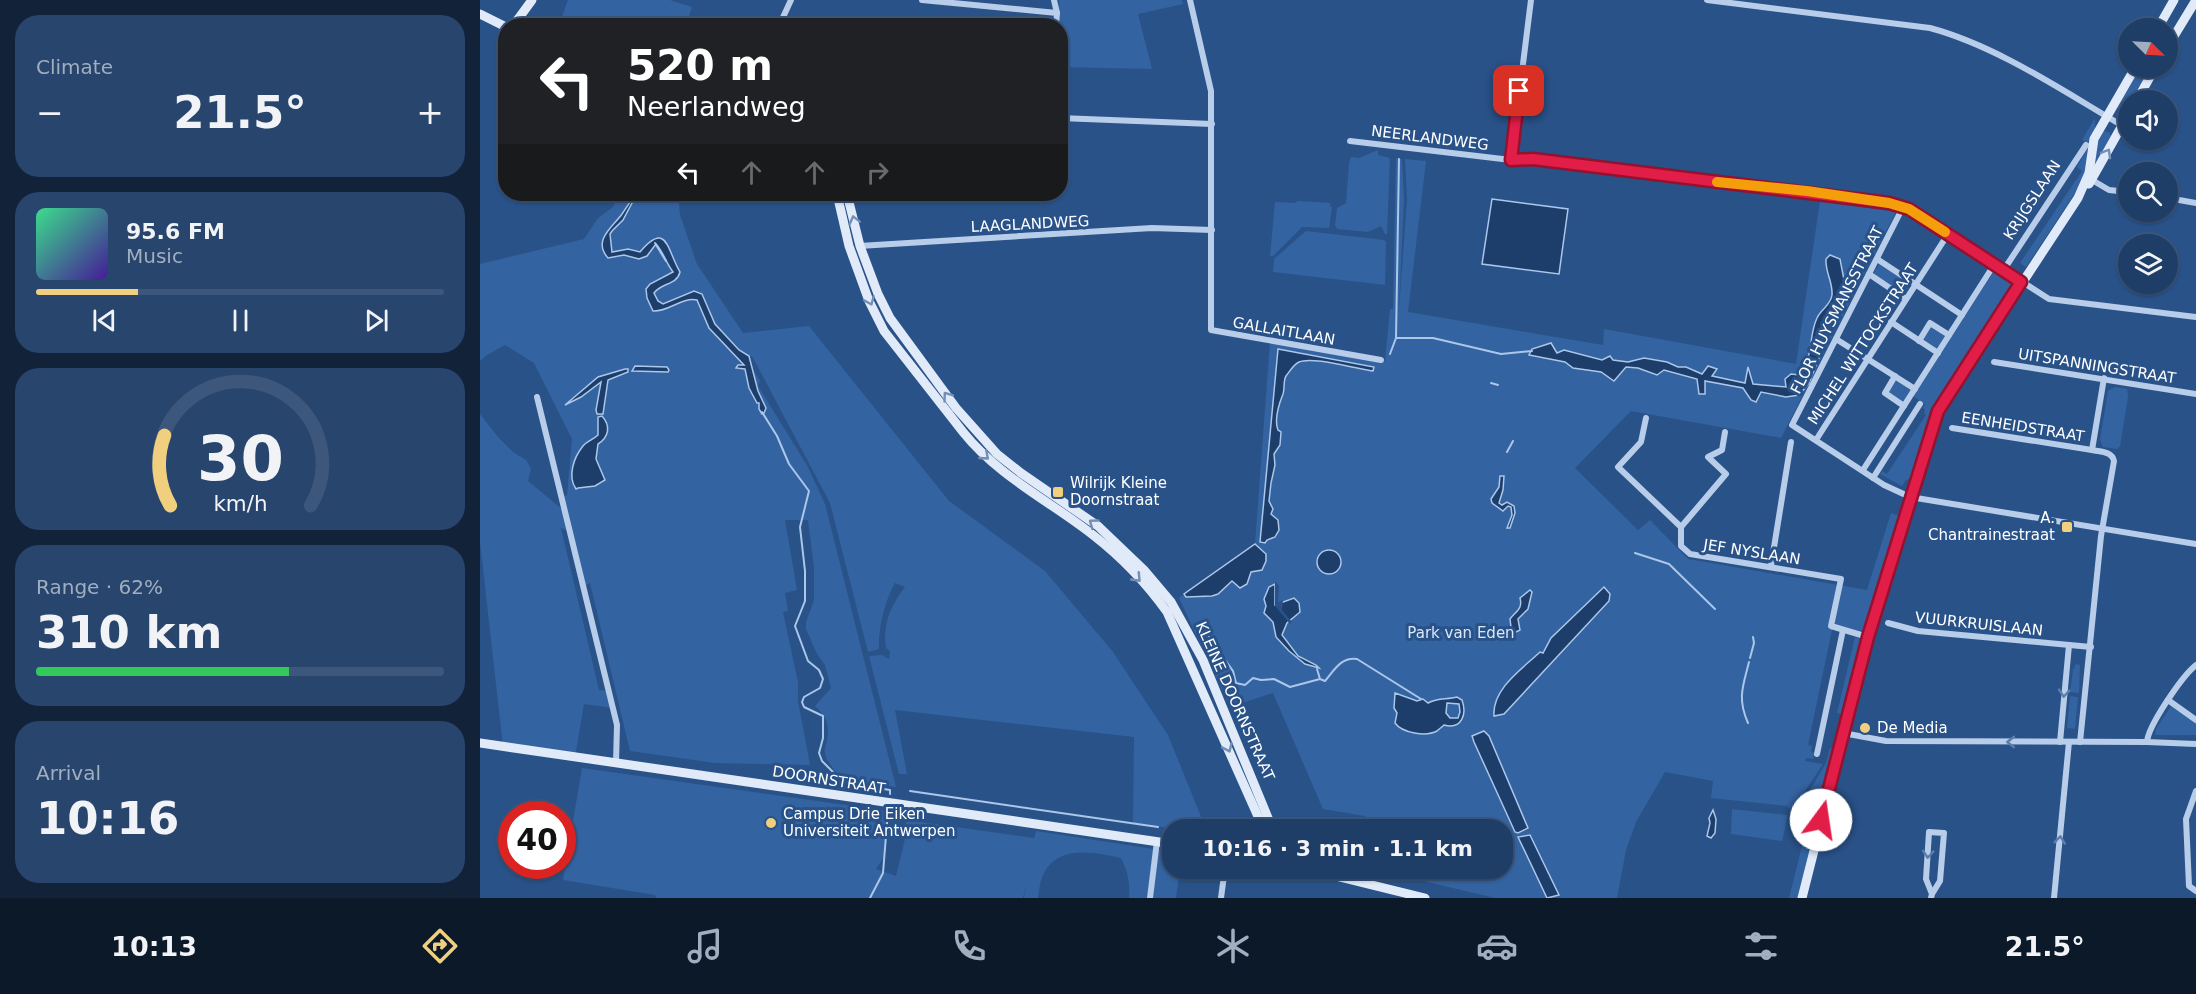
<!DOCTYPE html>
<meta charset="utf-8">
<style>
body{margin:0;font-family:"DejaVu Sans",sans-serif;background:#27456d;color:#f1f3f6;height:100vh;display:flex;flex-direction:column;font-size:22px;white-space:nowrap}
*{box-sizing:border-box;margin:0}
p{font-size:20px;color:#a1aec0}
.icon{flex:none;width:33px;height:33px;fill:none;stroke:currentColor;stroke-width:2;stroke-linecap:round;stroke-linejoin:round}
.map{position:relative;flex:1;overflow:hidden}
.details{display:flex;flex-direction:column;gap:15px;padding:15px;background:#112239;width:480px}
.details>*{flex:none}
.guide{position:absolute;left:18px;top:18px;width:570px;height:183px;border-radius:24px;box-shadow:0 2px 4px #0004,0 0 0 2px #3c577b;background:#202124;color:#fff;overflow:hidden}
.needle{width:39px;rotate:114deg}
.fabs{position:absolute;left:1638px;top:18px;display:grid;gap:12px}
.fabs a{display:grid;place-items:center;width:60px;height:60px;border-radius:50%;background:#1f3e67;box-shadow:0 2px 4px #0004,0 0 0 2px #3c577b;font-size:30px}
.speed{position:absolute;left:18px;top:801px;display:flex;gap:12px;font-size:30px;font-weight:700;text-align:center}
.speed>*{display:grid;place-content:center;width:78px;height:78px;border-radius:50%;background:#1f3e67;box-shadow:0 2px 4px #0004,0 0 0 2px #3c577b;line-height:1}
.speed .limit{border:9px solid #d22;background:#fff;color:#111}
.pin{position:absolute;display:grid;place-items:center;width:51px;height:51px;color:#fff;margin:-26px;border-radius:12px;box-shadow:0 3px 9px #0006}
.me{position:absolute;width:66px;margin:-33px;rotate:14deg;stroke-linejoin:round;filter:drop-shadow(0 0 4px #0008)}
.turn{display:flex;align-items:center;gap:21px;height:126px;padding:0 30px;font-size:27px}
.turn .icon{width:78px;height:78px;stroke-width:2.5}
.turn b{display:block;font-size:42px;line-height:51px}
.lanes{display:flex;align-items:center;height:57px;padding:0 30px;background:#0003;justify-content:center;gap:30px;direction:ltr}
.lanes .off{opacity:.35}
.big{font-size:45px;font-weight:700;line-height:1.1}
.details .card{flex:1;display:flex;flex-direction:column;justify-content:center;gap:9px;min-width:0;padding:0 21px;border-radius:24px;background:#27456d}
.details .dial{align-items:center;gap:0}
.dial svg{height:156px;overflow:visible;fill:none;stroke:#3c577b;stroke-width:7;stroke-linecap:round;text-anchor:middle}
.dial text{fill:#f1f3f6;stroke:none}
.song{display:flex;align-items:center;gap:18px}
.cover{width:72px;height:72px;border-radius:9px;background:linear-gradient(135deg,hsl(150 70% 55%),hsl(260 70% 35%))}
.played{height:6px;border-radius:3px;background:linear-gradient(90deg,#f0d07e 25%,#3c577b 25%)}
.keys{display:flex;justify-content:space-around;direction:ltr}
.heat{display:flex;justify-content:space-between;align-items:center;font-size:33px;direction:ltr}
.charge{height:9px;border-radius:4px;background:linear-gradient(90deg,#34c759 62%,#3c577b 0)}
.trip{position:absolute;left:682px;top:819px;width:351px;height:60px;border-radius:24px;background:#1f3e67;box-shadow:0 2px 4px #0004,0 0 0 2px #3c577b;font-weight:700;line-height:60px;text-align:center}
.tab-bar{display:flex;height:96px;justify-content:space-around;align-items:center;background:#0c1929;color:#a1aec0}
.tab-bar .icon{width:42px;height:42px}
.tab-bar .current{color:#f0d07e}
.tab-bar b{font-size:27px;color:#f1f3f6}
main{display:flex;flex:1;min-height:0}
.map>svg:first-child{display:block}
</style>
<main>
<section class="details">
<div class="card"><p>Climate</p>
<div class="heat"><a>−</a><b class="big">21.5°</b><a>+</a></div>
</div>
<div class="card">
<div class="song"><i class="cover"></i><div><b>95.6 FM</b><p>Music</p></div></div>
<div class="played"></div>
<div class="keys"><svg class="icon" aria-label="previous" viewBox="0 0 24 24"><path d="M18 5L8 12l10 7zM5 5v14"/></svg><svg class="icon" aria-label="pause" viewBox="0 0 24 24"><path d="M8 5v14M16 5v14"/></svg><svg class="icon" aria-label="next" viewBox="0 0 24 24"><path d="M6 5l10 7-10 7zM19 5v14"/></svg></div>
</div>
<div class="card dial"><svg viewBox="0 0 100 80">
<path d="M14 69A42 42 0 1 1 86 69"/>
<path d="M14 69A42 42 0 0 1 11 33" stroke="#f0d07e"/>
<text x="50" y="56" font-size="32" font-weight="700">30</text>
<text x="50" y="72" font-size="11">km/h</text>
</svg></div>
<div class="card"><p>Range · 62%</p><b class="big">310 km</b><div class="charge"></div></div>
<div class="card"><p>Arrival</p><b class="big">10:16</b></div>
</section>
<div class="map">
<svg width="1716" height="898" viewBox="0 0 1716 898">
<rect width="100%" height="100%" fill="#295289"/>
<g fill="#3463a1">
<polygon points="88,0 190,0 212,7 206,25 79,25"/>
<polygon points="579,0 702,0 703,4 658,14 672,69 582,67"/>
<polygon points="1661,68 1670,68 1651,100 1648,100 1645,111 1638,107"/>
<polygon points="1615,118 1615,129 1604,179 1546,267 1540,263 1602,171 1597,167 1608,148 1608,143 1602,140"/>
<polygon points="1624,131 1630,133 1631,136 1621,153 1620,164 1615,172 1614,149"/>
<polygon points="898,150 898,155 910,158 907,234 905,234 901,226 888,232 857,229 855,225 857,208 866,203 869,163 871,157 879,158"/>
<polygon points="916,158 922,159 924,199 919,310 927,199 925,159 946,161 928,312 1123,345 1124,329 1316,364 1340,201 1416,212 1301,438 1151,411 1095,468 1158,530 1170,520 1208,559 1387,590 1411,513 1420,516 1386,629 1380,631 1354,624 1352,630 1328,745 1332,746 1331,752 1335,753 1333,759 1326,758 1325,761 1343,764 1312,811 1307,806 1231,798 1233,781 1185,772 1156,822 1146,850 1137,898 1015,898 892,869 1023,868 1023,830 883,829 885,816 843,809 793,693 750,707 699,598 775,544 790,341 905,361 910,309 913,309"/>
<path d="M139,194h59l2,21 17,49 46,69 66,-7 140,175 96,70 68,81 55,83 38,94h-28l-45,-6 1,-86 -239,-27 12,64h-8l-30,-118 13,-1 7,4 1,-8 -4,-3c-4,-23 5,-43 19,-61l-10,-4c-10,17 -17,45 -16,66l-11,3 -38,-149 -78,-147 -6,2 14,23 -2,5 50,81 17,37 71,283 -58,-8c-3,-11 -11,-16 -13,-25 -1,-5 1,-9 2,-14 3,-15 -1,-24 -12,-34l16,-18 -6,-23 -8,-11 -11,-25v-7l8,-22v-32l-6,-48h-23l12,70 -12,3 3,18 -5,1 15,70v19l12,64 -95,-2 -85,-12 -40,-168 -7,4 -13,-55 -9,-4 38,162 9,1 5,17 -29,-4 -9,53 -72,-11 -23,-204v-128l18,23 15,15 13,8 5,9 -3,12 35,29 -2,-13 6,-2 5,-56 -38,-76 -29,-18 -18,10 -7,6v-97l104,-25 14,-21 15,-11z"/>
<polygon points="817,201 850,203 850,206 852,207 849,228 822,227 793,256 790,256 795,202 816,203"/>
<polygon points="826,231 904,240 906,242 905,285 793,272 794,259"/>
<polygon points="1399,264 1430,284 1424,294 1393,274"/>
<polygon points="1515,270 1531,281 1532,292 1454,409 1433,478 1426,480 1422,486 1400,474 1402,471 1407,474 1446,415 1444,413 1445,410 1443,408 1445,404 1433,396"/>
<polygon points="1451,326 1466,336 1457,350 1442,340"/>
<polygon points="1417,379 1432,389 1423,403 1408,393"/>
<polygon points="1635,387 1647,389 1648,397 1640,446 1637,449 1623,447 1620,440 1628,391"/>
<polygon points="1375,637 1379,638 1381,644 1363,714 1357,713"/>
<polygon points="1596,664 1600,665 1599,693 1590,692 1593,670"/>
<polygon points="1590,696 1598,697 1595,729 1587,728"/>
<polygon points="1691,706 1716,723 1716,735 1675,735 1676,729"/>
<polygon points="1350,748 1354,749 1339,810 1336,815 1317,812 1346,763"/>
<path d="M102,768l306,43 -3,44 -9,14 20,7 10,-41v-15l128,18 2,-7 137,21v16l7,1 -4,29h-47c1,-16 -1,-26 -8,-40 -26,-6 -64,-14 -78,17 -3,6 -4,16 -5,23h-14l2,-13 -3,13h-367l-1,-3 -92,-15z"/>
<polygon points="1252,809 1308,815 1302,841 1251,834"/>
<polygon points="1324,821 1332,822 1335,827 1318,898 1309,898 1326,830 1320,828"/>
</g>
<g fill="#1d3d6a" stroke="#abc7e9" stroke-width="1.5" fill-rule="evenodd">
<path d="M161,194h9l-18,9 -9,17 -11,11 -2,3 2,18 16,-3 12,3c27,-32 27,-2 40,20 -3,13 -19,11 -26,21l4,8 5,3 31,-13 8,3 13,30 24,26 10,6 9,35 8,17 -2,5 -2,1 -3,-5v-6h-2l-8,-15 -4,-19 -9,-1 2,-3h6l-35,-37 -12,-28c-16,-3 -28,12 -44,11l-6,-13 -1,-9 4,-5 23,-12c-7,-9 -9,-19 -17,-28l-9,12 -8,3 -15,-4 -16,3c-16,-18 5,-31 14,-44 7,-10 8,-15 19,-20z"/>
<polygon points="1012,199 1088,209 1079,274 1002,264"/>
<path d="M1350,255l10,4 5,26 -2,12 -7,10 -7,26 -20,50 -10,12 -13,2 -25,-5 -5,10 -5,-2 -8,-12 -38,-7v13h-6l-2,-15 -33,-9 -7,5 -19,-7 -12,-1 -12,14 -13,-9 -28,-4 -8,-6 -36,-7 3,-6 19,-6 6,10 7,-3 38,10 8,-4 3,4 15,2 16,-4 23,4 11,5h8l16,7 6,-8 9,3 -5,7 33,7 3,-16 5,17 33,3 -1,-8 6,-5 8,1c15,-17 9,-38 18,-57 4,-9 14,-13 15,-23 1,-13 -7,-23 -6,-36z"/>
<path d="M798,349l96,18 -1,4c-18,-2 -60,-15 -74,-9 -5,2 -9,9 -13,14 -3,5 -1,12 -3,18 -4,10 -9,26 -5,36l3,2 -1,13 -6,9 1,11 -4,18 -2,18 4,8 -2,5 7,6 1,10 -4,7 -8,3 -2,3 -5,-1z"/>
<polygon points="155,366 187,367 189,370 188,372 152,371"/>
<polygon points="145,369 148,369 148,372 128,380 123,414 117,414 116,410 121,382 101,397 85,405 118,377"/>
<path d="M122,416c9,10 7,21 -4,28l-2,15 9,21 -10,6 -17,2 -2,1c-9,-13 -2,-32 7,-43 4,-5 11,-7 15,-11v-18z"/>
<polygon points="1020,476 1024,476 1023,490 1019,503 1022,505 1027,502 1034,506 1035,513 1030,528 1027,528 1032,515 1031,507 1028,506 1023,511 1012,503 1011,499 1019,487"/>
<polygon points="775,544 786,554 786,561 782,570 771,572 767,584 760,588 752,581 738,594 732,596 706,597 704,594"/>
<circle cx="849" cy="562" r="12"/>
<polygon points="795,584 795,605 814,598 819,603 820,612 807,623 802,635 818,656 836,665 839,668 825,664 809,651 796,637 793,622 784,613 786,606 784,599 789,587"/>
<path d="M1124,587l6,7 -1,7 -105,113 -10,2c-2,-27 28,-47 46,-64l3,1 8,-15z"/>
<path d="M1050,590l2,2 -4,17 -10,10 2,11 -6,3 -3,-6 -1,-8c6,-8 13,-10 10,-21z"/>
<path d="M915,693l22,8 6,-2 5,4c10,-6 19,-3 29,-6l5,3c5,14 0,30 -18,25 -2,2 -5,4 -7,6 -11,6 -35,2 -42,-8l2,-10 -3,-5zM967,703l12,1 1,8 -2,6h-8l-4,-5z"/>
<polygon points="1004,731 1009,736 1048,828 1038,833 1035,832 994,742 992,736"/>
<polygon points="1233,810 1236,819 1235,833 1231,838 1227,836 1230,823 1229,818"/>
<polygon points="1050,835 1079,895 1067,898 1038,837"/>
</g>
<polygon fill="#295289" points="795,581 799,586 798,602 803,600 802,610 812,622 810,624 795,606"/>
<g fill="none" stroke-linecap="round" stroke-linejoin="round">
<g stroke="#abc7e9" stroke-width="2">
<polyline points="175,243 186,261"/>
<polyline points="916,338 953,338 1021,354 1052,351"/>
<polyline points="910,354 916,338 919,159"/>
<polyline points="1011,383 1018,385"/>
<polyline points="282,412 297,436 309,464 329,491 320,527 325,571 325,601 315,626 328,661 339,670 343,679 340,688 324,697 322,702 324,707 343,716 343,738 339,753 342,761 353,772 351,776 353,781 410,790 410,794"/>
<polyline points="1027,452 1033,441"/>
<polyline points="1155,553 1189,564 1235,609"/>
<polyline points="729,637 753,671 756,683 765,685 773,678 781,680 794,679 810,687 840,679"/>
<polyline points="1270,658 1274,643 1273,637"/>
<path d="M837,669l3,10 5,2c10,-12 16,-24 32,-22l64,40"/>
<path d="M1268,723c-11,-25 -5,-37 1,-61"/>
<polyline points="430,791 678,827"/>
<polyline points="390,898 403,873 408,811"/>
</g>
<g stroke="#b7cde9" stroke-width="6">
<polyline points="442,0 577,13"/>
<polyline points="574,0 577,13 576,26"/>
<polyline points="710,0 731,91 731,330 901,360"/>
<path d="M1227,0l223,28c67,18 133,63 193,98"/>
<polyline points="299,26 311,0"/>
<polyline points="580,118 732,124"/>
<polyline points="870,141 1031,160 1053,159 1409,203 1429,209 1569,299 1716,317"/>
<polyline points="1031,160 1051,0"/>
<polyline points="1612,180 1629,190 1648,192"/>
<polyline points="1688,198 1716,203"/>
<polyline points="1423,207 1312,425 1404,485 1430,497 1716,544"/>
<polyline points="379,246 672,228 732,230"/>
<polyline points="1397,259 1482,315"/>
<polyline points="1523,271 1606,145"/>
<polyline points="1389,274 1426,299"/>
<polyline points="1411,322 1458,353"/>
<polyline points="1356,339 1435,389"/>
<polyline points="1439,341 1450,323 1469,335"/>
<polyline points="1514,362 1716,394"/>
<polyline points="1415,376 1405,393 1424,406"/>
<polyline points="57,397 137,725 136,763"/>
<polyline points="1166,418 1161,442 1138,467 1201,527"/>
<path d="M1472,428l140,22c8,2 20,1 22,11l-13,75 -21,206"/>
<polyline points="1336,440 1468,234"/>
<polyline points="1612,450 1624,378"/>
<polyline points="1383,470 1512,268 1517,267"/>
<polyline points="1393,478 1440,404"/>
<polyline points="1201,527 1201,546 1210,554 1361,579 1351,626 1388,637"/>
<polyline points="1201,527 1246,474 1228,457 1242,450 1245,432"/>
<polyline points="1291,566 1311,442"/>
<polyline points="1408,623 1438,631 1611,647"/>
<polyline points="1688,700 1716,720"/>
<polyline points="1363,733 1406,741 1667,742 1716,744"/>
<polyline points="1580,742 1589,645"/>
<path d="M1667,742c1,-16 35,-66 49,-77"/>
<polyline points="1337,754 1363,630"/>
<polyline points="1716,791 1706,819 1709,886 1716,891"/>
<polyline points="670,898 677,841"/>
<polyline points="741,898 745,868"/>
<polyline points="1451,898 1452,894 1446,879 1449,832 1464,833 1460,881 1452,894"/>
<polyline points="1574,898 1589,742"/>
</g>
<g stroke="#e1eaf8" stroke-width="9">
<polyline points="0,14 26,27"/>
<polyline points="33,26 52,0"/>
<polyline points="1678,28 1694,0"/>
<polyline points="1688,46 1716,0"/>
<polyline points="1657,100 1675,68"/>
<polyline points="1609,184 1648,115"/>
<path d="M357,194l12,52 20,55 15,30 79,101c36,45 87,69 130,103 27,21 54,49 74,77l97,218"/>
<polyline points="367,194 380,246 398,294 410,318 476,408 517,454 541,473 618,526 664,570 691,602 723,660 793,830"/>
<polyline points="0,743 693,844"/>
<polyline points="823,868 945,898"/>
<polyline points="1322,898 1388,637 1458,411 1598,198 1609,173 1614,139 1655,68"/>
</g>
</g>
<defs><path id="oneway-chevron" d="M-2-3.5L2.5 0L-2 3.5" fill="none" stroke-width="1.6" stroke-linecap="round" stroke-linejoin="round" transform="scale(1.5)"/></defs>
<g stroke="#738fb5">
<use href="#oneway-chevron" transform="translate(1627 153) rotate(-60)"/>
<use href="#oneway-chevron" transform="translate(374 220) rotate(-104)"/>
<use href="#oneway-chevron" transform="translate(390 301) rotate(67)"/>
<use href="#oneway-chevron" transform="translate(467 396) rotate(-126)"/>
<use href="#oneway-chevron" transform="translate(505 456) rotate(41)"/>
<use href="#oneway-chevron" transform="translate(613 523) rotate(-144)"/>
<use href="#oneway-chevron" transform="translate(657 578) rotate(46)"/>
<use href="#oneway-chevron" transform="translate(748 748) rotate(66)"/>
</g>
<g stroke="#5b7dab">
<use href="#oneway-chevron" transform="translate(1584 693) rotate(95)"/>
<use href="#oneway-chevron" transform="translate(1531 742) rotate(-180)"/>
<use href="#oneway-chevron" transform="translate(1580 840) rotate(-84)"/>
<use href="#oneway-chevron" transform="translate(1448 854) rotate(94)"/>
</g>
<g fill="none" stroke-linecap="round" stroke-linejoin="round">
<g stroke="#92132f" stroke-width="15">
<polyline id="route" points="1039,91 1031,160 1053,159 1409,203 1429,209 1541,282 1458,411 1388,637 1341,820"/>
</g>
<use href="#route" stroke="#e11d48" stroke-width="10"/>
<polyline stroke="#f59e0b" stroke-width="10" points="1237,182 1327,191 1409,203 1429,209 1465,232"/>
</g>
<g fill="#f0d07e" stroke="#295289" stroke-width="2">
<rect x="572" y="486" width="12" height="12" rx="3"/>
<rect x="1581" y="521" width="12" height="12" rx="3"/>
<circle cx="1385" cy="728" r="6"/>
<circle cx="291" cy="823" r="6"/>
</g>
<g text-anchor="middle" stroke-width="6" stroke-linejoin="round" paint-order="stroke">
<g font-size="15" fill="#fff" stroke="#295289">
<text transform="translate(950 138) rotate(7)" y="5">NEERLANDWEG</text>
<text transform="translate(1552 200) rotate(-57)" y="5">KRIJGSLAAN</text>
<text transform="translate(550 224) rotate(-3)" y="5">LAAGLANDWEG</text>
<text transform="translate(1357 310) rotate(-63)" y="5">FLOR HUYSMANSSTRAAT</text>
<text transform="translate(804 331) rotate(10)" y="5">GALLAITLAAN</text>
<text transform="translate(1383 344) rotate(-57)" y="5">MICHEL WITTOCKSTRAAT</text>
<text transform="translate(1617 366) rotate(9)" y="5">UITSPANNINGSTRAAT</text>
<text transform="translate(1543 427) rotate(9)" y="5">EENHEIDSTRAAT</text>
<text transform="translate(1272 552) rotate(9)" y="5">JEF NYSLAAN</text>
<text transform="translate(1499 624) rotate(6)" y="5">VUURKRUISLAAN</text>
<text transform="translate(755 701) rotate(66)" y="5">KLEINE DOORNSTRAAT</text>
<text transform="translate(349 780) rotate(9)" y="5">DOORNSTRAAT</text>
</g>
<g font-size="15" fill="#fff" stroke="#295289" text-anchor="start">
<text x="590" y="488">Wilrijk Kleine<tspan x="590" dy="17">Doornstraat</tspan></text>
<text x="1575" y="523" text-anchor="end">A.<tspan x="1575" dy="17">Chantrainestraat</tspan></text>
<text x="1397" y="733">De Media</text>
<text x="303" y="819">Campus Drie Eiken<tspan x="303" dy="17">Universiteit Antwerpen</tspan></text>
</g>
<g font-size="15" fill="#dae7f7" stroke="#295289">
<text x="981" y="638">Park van Eden</text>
</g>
</g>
</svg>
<div class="fabs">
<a><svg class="needle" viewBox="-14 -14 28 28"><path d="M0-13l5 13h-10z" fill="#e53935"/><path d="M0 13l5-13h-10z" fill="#a1aec0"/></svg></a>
<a><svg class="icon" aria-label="sound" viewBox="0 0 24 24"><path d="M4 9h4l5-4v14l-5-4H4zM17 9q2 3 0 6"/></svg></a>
<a><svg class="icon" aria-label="search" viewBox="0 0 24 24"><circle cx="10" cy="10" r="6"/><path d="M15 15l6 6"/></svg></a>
<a><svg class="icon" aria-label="layers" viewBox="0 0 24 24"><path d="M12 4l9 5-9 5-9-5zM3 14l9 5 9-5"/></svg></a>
</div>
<div class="speed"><div class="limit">40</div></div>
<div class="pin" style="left:1039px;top:91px;background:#d93025"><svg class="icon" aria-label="arrive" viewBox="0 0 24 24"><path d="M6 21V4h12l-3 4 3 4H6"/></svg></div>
<svg class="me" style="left:1341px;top:820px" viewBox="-20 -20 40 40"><circle r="19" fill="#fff"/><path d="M0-13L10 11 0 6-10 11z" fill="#e11d48"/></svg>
<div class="trip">10:16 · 3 min · 1.1 km</div>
<div class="guide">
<div class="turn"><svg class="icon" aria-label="left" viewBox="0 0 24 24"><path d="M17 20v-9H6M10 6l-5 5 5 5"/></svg><div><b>520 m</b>Neerlandweg</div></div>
<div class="lanes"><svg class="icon" aria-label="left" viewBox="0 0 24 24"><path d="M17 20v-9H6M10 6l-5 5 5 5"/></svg><svg class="icon off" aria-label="ahead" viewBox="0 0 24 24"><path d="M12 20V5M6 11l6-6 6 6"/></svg><svg class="icon off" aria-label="ahead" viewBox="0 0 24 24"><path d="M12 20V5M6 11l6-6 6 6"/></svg><svg class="icon off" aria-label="right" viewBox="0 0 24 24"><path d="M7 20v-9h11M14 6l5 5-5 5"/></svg></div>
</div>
</div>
</main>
<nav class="tab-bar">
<b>10:13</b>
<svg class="icon current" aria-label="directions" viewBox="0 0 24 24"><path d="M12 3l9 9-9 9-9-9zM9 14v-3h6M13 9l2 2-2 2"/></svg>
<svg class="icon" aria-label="music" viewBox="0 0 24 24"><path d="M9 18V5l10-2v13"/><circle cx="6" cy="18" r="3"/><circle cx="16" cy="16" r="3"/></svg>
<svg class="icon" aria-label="phone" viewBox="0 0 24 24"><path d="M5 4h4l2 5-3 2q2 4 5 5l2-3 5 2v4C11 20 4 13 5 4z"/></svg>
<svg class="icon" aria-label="climate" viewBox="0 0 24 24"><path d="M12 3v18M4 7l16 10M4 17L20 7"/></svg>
<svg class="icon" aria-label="car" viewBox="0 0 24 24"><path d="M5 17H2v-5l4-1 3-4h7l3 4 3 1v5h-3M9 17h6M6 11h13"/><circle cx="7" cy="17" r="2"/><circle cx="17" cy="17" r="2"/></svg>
<svg class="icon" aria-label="filters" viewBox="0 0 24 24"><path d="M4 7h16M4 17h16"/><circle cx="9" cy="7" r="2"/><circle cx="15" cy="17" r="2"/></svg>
<b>21.5°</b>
</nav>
